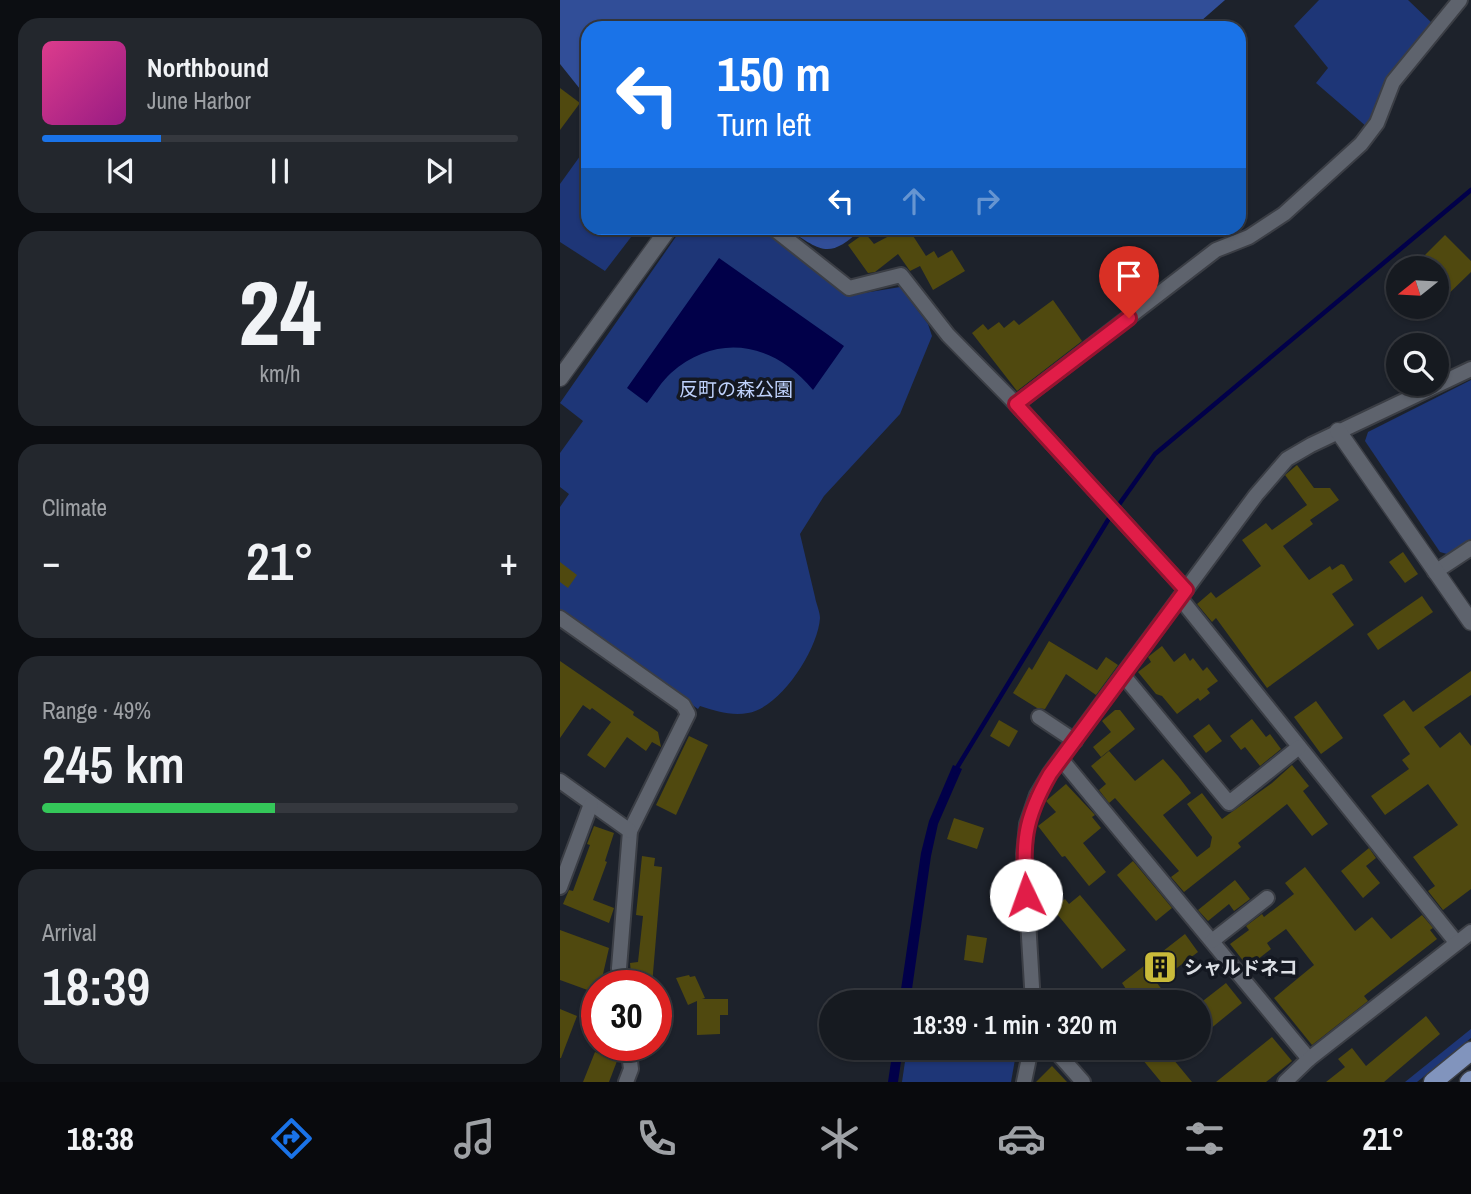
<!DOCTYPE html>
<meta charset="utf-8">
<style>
body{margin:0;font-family:"Archivo Narrow","Noto Sans JP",sans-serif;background:#23272d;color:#f1f3f6;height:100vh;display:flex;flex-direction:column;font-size:26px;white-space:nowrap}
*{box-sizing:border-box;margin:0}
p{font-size:23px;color:#9ea1a5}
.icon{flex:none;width:38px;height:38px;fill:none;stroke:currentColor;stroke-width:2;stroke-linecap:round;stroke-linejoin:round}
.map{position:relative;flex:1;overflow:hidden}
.details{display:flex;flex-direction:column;gap:18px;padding:18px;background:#0c0e12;width:560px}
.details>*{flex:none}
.hud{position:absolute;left:21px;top:21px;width:665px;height:214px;border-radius:21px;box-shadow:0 2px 5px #0004,0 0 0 2px #35383e;background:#1a73e8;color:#fff;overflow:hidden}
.needle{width:46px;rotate:252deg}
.buttons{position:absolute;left:826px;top:256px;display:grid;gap:14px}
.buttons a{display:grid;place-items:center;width:63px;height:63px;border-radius:50%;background:#161a20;box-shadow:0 2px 5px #0004,0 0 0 2px #35383e;font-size:35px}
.speed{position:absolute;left:21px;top:970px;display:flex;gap:14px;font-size:35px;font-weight:700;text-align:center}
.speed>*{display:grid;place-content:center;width:91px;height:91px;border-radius:50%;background:#161a20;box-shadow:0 2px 5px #0004,0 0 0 2px #35383e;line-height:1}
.speed .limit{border:10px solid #d22;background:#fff;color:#111}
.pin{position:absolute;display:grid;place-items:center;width:60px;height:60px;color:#fff;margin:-72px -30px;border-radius:50% 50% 50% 0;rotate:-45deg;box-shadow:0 0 7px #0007}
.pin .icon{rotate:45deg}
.me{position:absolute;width:77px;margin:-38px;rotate:357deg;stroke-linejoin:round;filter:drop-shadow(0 0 5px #0008)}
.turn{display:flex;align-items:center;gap:24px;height:147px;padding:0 21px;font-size:32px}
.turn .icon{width:91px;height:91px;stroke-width:2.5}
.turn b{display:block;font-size:49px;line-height:60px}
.lanes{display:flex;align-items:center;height:66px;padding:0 21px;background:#0003;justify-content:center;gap:35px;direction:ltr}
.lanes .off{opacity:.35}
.big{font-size:52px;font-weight:600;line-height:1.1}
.details .tile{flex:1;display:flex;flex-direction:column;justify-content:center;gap:10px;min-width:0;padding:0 24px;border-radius:21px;background:#23272d}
.details .dial{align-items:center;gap:0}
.dial b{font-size:91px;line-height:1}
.song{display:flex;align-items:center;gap:21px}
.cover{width:84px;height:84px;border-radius:10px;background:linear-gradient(135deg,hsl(330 70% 55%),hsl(310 70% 35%))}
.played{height:7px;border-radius:4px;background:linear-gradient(90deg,#1a73e8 25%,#35383e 25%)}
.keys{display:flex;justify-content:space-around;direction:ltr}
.heat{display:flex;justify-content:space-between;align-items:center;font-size:38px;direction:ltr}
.charge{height:10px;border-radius:5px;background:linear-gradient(90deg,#34c759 49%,#35383e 0)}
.trip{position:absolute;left:259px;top:990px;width:392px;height:70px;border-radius:35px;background:#161a20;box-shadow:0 2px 5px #0004,0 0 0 2px #35383e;font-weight:600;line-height:70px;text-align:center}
.tab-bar{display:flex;height:112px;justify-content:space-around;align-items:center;background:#090a0d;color:#9ea1a5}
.tab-bar .icon{width:49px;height:49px}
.tab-bar .on{color:#1a73e8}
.tab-bar b{font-size:32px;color:#f1f3f6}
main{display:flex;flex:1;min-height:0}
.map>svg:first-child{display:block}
</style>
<main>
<section class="details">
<div class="tile">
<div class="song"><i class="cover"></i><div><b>Northbound</b><p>June Harbor</p></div></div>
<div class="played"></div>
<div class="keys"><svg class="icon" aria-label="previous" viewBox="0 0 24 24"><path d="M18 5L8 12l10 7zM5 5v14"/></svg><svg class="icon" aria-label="pause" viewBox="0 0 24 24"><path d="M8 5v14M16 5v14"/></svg><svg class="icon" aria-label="next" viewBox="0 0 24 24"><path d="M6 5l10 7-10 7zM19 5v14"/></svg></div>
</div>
<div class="tile dial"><b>24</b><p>km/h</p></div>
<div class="tile"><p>Climate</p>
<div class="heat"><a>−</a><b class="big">21°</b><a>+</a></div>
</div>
<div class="tile"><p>Range · 49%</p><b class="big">245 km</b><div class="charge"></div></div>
<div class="tile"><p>Arrival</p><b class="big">18:39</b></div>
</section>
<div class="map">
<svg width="911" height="1082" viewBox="0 0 911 1082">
<rect width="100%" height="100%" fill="#1d222b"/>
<g fill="#1e3677">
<polygon points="759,0 848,0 873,24 826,80 817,107 807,127 756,83 768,68 734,26"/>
<polygon points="28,145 28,228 78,228 45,271 0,242 0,184"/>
<path d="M122,228h79l91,67 48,-8 28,37 4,12 -32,78 -76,82 -24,38c5,21 10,42 15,63 1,6 5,15 5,21 -2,32 -40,90 -72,95 -17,3 -32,-2 -48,-7l-2,3 -138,-99v-103l9,-13 -9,-7v-34l23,-32 -23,-18z"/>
<polygon points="911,380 911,539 887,554 880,552 805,441 808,432"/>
<polygon points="911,1029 911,1038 857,1082 845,1082"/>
<polygon points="347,1048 457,1048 451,1082 342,1082"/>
</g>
<g fill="#314e98">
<polygon points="0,0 665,0 633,28 28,28 28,99 0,64"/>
<path d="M226,228h77c-35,32 -40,24 -77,0z"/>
</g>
<g fill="#010049">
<path d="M159,258l125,88 -31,44c-38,-46 -94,-59 -142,-17 -9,8 -16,20 -24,30l-20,-15z"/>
<polygon points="393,765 402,769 378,824 371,856 350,1003 339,1003 361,853 369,821"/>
<polygon points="333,1048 343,1048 338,1082 328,1082"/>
</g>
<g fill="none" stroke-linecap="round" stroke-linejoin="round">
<polyline stroke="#010049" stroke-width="4.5" points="395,771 548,520 595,454 911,190"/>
</g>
<g fill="#50490f">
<polygon points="0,88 20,103 0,130"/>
<polygon points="344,228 348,228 366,256 374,251 378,258 392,250 405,271 373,290 360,266 350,271 338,254 315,272 308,273 288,245 305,233 314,244"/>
<polygon points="885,235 911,261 911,272 877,305 877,268 852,268"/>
<polygon points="493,300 522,341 457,391 412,333 423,324 428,330 439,322 444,328 454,320 459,325"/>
<polygon points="737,465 754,488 770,488 779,500 750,520 753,524 723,546 749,580 770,566 772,570 781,564 784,565 793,580 772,594 794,625 707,688 656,618 652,622 637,604 651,592 656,598 701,566 682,540 706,523 712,530 747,505 725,475"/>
<polygon points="843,552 858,574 845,583 829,562"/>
<polygon points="0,562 17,575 8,588 0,582"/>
<polygon points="862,596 873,612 818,650 807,634"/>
<polygon points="489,641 537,670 546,657 558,665 536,695 506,674 485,709 477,708 453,693 469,667 472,670"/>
<polygon points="602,646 614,662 625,653 630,661 633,658 643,671 647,667 658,681 647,689 650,693 640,701 638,698 617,714 602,696 596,694 578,672 591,662 588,657"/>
<polygon points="0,661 74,712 73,715 98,732 101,747 92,742 86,751 67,737 45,768 27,755 51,722 32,708 30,710 23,705 0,738"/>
<polygon points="911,671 911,695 864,727 880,748 900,732 911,746 911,889 883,910 868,891 875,886 853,857 898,825 868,784 825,815 811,796 849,769 842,760 850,754 823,715 844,700 853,712"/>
<polygon points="756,701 783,738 761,754 734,717"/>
<polygon points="555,710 560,710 575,729 541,757 533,747 551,732 542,721"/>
<polygon points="692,719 706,737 710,734 721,749 700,766 685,747 681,750 670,736"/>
<polygon points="439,720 458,731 449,747 430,736"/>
<polygon points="649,724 662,741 646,753 633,736"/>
<polygon points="129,736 148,745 116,815 96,805"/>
<polygon points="549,751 575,781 603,759 618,776 631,793 603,815 637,857 650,847 652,837 627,804 642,793 662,819 712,783 732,765 749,786 743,791 768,824 752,836 727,804 678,843 681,847 624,892 611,877 619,871 555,798 549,803 539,790 546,784 531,766"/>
<polygon points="506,784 535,815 532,817 541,828 523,843 546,872 529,886 505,856 502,857 478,826 496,812 486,801"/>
<polygon points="394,818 424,828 417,849 387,839"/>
<polygon points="34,826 54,833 45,861 47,862 33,900 54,908 49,923 3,904 9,890 13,891 30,845 27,844"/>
<polygon points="809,848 816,858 806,866 820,883 803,898 781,871"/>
<polygon points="82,856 95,858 94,866 102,867 92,985 72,985 70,963 78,962 83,916 76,915"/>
<polygon points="573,861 612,908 596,921 557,875"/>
<polygon points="745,867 795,931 812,917 831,939 862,915 873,928 870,930 877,939 804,996 808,1001 752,1045 714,998 754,965 726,929 707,943 711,949 688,967 670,944 689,930 686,926 702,914 704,917 734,894 725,883"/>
<polygon points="675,880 690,899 674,911 669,904 648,921 638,910"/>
<polygon points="520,895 566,950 542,969 493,909 505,899 509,904"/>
<polygon points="0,930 49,948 43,974 37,985 37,1025 22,1019 33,992 0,980"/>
<polygon points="625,934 638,952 597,983 612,1003 550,1003 566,989 562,983"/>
<polygon points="407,935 427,938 423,963 404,960"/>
<polygon points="129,975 130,977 135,976 145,998 142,999 168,999 168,1015 160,1015 160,1034 137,1035 137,1001 128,1005 116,978"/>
<polygon points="666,983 682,1003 639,1038 639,1004"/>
<polygon points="0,1009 17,1016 1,1058 0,1058"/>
<polygon points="866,1016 880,1034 824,1082 766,1082 785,1067 778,1059 792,1048 806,1066"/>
<polygon points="712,1037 732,1061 706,1082 656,1082"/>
<polygon points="573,1048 626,1048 613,1059 632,1082 601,1082"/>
<polygon points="35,1052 57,1061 49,1082 23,1082"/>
<polygon points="492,1066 507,1082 476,1082"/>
</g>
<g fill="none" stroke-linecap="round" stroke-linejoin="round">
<g stroke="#3b3e45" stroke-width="18">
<g id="minor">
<polyline points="213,228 289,288 341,275 388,335 456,404 626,590"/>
<polyline points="456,404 656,250 689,237 724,214 801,144 817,123 833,82 900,0"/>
<polyline points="875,572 911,548"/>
<polyline points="620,598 896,942"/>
<polyline points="0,618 123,705 128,714 70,831 59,968 61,985"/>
<polyline points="563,675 669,803 739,747"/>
<polyline points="479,717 515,741"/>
<polyline points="501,759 749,1059"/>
<polyline points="0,781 70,831"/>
<polyline points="0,887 31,804"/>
<polyline points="652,941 707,898"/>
<polyline points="473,1003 464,854 467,824 477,795 490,773 696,495 727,459 751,445 911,369"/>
<polyline points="493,1048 523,1082"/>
<polyline points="66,1082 71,1069 68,1045"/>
<polyline points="464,1082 471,1048"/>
<polyline points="725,1082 749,1059 911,932"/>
</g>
</g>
<g stroke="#3b3e45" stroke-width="19">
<g id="tertiary">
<polyline points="0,378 109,228"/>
<polyline points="778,431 911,622"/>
</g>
</g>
<g stroke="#3b3e45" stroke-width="21">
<g id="primary">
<polyline points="873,1082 911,1051"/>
<polyline points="909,1082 911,1080"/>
</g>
</g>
<use href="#minor" stroke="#5e636d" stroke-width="14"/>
<use href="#tertiary" stroke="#5e636d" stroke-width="16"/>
<use href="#primary" stroke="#8194bd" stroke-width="18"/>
</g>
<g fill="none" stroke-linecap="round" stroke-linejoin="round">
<g stroke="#92132f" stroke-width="18">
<path id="route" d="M466,895c-3,-53 -3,-74 24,-121l136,-184 -170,-186 113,-86"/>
</g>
<use href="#route" stroke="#e11d48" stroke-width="12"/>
</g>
<defs>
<g id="building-square" transform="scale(1.75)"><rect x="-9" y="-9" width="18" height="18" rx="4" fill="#c9ba3a" stroke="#141821"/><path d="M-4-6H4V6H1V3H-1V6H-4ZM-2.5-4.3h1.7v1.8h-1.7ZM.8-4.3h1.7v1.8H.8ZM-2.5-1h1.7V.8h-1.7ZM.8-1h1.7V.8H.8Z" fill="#111"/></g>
</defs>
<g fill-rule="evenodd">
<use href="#building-square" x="600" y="967"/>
</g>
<g text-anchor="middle" stroke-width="7" stroke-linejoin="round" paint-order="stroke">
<g font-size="19" fill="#bfd2fc" stroke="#141821">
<text x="176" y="396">反町の森公園</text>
</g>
<g font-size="19" font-weight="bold" fill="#dbdee4" stroke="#141821" text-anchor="start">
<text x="624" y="974">シャルドネコ</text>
</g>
</g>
</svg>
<div class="buttons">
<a><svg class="needle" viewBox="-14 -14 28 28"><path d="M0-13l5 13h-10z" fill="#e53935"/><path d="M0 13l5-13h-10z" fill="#9ea1a5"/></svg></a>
<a><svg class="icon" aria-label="search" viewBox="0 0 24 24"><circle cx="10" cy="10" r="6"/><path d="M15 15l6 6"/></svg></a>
</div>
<div class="speed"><div class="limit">30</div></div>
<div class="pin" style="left:569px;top:318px;background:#d93025"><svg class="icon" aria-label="arrive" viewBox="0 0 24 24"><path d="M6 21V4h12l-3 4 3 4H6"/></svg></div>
<svg class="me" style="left:466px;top:895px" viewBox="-20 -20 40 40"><circle r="19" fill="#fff"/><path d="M0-13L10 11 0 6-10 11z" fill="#e11d48"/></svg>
<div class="trip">18:39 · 1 min · 320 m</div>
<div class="hud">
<div class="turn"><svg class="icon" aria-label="left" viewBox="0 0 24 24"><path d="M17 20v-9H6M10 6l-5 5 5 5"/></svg><div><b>150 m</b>Turn left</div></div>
<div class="lanes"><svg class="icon" aria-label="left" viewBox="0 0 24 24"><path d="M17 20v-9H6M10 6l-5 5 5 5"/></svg><svg class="icon off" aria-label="ahead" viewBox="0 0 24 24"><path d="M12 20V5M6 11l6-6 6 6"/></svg><svg class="icon off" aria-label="right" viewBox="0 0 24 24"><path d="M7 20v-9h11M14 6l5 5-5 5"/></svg></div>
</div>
</div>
</main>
<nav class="tab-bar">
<b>18:38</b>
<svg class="icon on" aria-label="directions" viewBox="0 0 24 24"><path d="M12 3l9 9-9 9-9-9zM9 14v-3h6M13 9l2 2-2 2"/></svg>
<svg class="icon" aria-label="music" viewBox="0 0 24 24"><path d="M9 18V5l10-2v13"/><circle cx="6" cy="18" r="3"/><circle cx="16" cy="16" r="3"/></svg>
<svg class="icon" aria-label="phone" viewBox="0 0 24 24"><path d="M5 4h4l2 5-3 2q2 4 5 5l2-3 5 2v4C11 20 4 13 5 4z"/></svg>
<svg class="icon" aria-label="climate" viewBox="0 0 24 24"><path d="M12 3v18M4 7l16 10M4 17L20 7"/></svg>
<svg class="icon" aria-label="car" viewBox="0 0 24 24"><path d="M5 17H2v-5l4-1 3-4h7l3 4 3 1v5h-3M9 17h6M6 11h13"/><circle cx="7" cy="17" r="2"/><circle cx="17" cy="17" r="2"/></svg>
<svg class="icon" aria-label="filters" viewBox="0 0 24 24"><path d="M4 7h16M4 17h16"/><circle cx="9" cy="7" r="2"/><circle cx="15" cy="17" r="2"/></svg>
<b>21°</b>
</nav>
